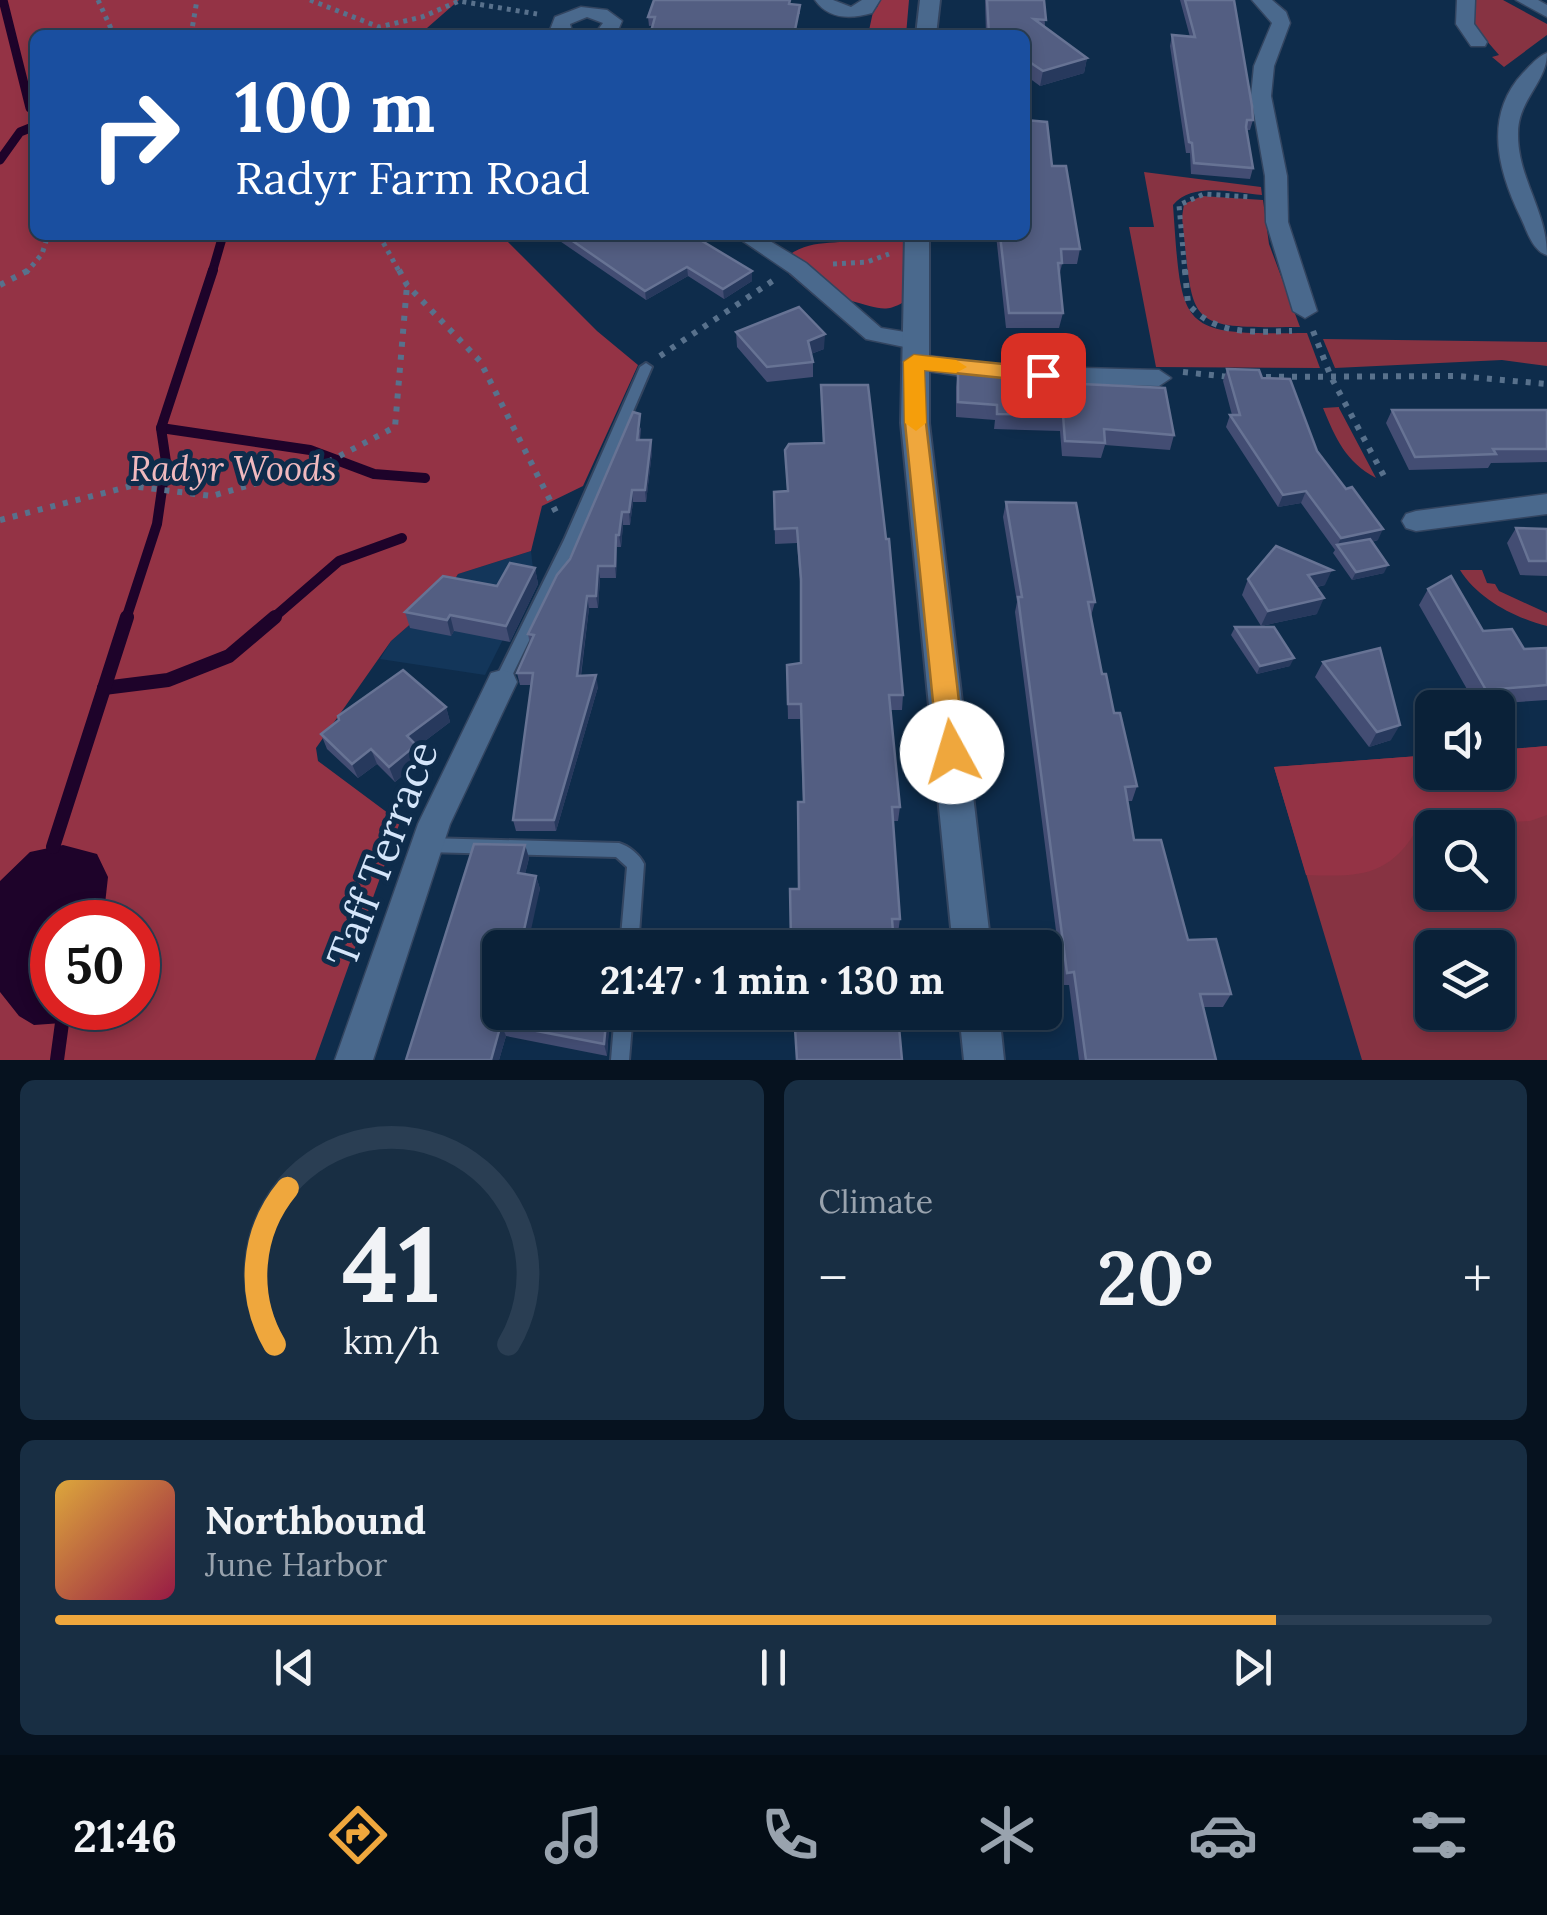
<!DOCTYPE html>
<meta charset="utf-8">
<style>
body{margin:0;font-family:Lora,serif;background:#182e43;color:#f1f3f6;height:100vh;display:flex;flex-direction:column;font-size:38px;white-space:nowrap}
*{box-sizing:border-box;margin:0}
p{font-size:32px;color:#99a3ae}
.icon{flex:none;width:55px;height:55px;fill:none;stroke:currentColor;stroke-width:2;stroke-linecap:round;stroke-linejoin:round}
.map{position:relative;height:1060px;overflow:hidden}
.sheet{display:flex;flex-direction:column;gap:20px;padding:20px;background:#06121f;flex:1}
.sheet>*{flex:none}
.banner{position:absolute;left:30px;top:30px;width:1000px;height:210px;border-radius:15px;box-shadow:0 5px 15px #0003,0 0 0 2px #2a3e53;background:#1a4fa0;color:#fff;overflow:hidden}
.tools{position:absolute;left:1415px;top:690px;display:grid;gap:20px}
.tools a{display:grid;place-items:center;width:100px;height:100px;border-radius:15px;background:#0a2138;box-shadow:0 5px 15px #0003,0 0 0 2px #2a3e53;font-size:50px}
.speed{position:absolute;left:30px;top:900px;display:flex;gap:20px;font-size:50px;font-weight:700;text-align:center}
.speed>*{display:grid;place-content:center;width:130px;height:130px;border-radius:50%;background:#0a2138;box-shadow:0 5px 15px #0003,0 0 0 2px #2a3e53;line-height:1}
.speed .limit{border:15px solid #d22;background:#fff;color:#111}
.pin{position:absolute;display:grid;place-items:center;width:85px;height:85px;color:#fff;margin:-42px;border-radius:20px;box-shadow:0 5px 15px #0006}
.me{position:absolute;width:110px;margin:-55px;rotate:354deg;stroke-linejoin:round;filter:drop-shadow(0 0 8px #0008)}
.turn{display:flex;align-items:center;gap:35px;height:210px;padding:0 40px;font-size:45px}
.turn .icon{width:130px;height:130px;stroke-width:2.5}
.turn b{display:block;font-size:70px;line-height:85px}
.big{font-size:75px;font-weight:700;line-height:1.1}
.sheet .card{flex:1;display:flex;flex-direction:column;justify-content:center;gap:15px;min-width:0;padding:0 35px;border-radius:15px;background:#182e43}
.sheet .dial{align-items:center;gap:0}
.dial svg{height:260px;overflow:visible;fill:none;stroke:#2a3e53;stroke-width:7;stroke-linecap:round;text-anchor:middle}
.dial text{fill:#f1f3f6;stroke:none}
.song{display:flex;align-items:center;gap:30px}
.cover{width:120px;height:120px;border-radius:15px;background:linear-gradient(135deg,hsl(40 70% 55%),hsl(340 70% 35%))}
.played{height:10px;border-radius:5px;background:linear-gradient(90deg,#efa73d 85%,#2a3e53 85%)}
.keys{display:flex;justify-content:space-around;direction:ltr}
.heat{display:flex;justify-content:space-between;align-items:center;font-size:55px;direction:ltr}
.sheet .tiles{flex:1;display:grid;gap:20px;grid-template-columns:1fr 1fr}
.card:last-child{grid-column:span 2}
.trip{position:absolute;left:482px;top:930px;width:580px;height:100px;border-radius:15px;background:#0a2138;box-shadow:0 5px 15px #0003,0 0 0 2px #2a3e53;font-weight:700;line-height:100px;text-align:center}
.tab-bar{display:flex;height:160px;justify-content:space-around;align-items:center;background:#040d16;color:#99a3ae}
.tab-bar .icon{width:70px;height:70px}
.tab-bar .current{color:#efa73d}
.tab-bar b{font-size:45px;color:#f1f3f6}
.map>svg:first-child{display:block}
</style>
<div class="map">
<svg width="1547" height="1060" viewBox="0 0 1547 1060">
<rect width="100%" height="100%" fill="#0e2c4b"/>
<polygon fill="#13365a" points="531,551 534,578 485,675 380,659 391,641 447,592 458,574"/>
<g fill="#873342" fill-rule="evenodd">
<polygon points="1475,0 1503,0 1547,24 1547,35 1504,67 1492,57 1499,55 1473,25"/>
<path d="M1144,172l117,15 1,8c-28,-2 -69,-14 -89,10 9,126 5,130 134,128l13,35 -164,-1 -27,-140h25z"/>
<path d="M1202,196l61,4 6,44 31,83c-116,1 -106,1 -118,-110l2,-13z"/>
<polygon points="1323,339 1547,342 1547,366 1502,360 1335,368"/>
<path d="M1339,407v1l37,70c-31,-17 -40,-39 -53,-70z"/>
<path d="M1460,570h22l5,13 8,1 4,7 48,22v13c-32,-8 -69,-27 -87,-56z"/>
<path d="M1547,746v314h-185l-88,-293 158,-12v17h66v-22zM1432,828h66v64h-66zM1432,948h66v64h-66z"/>
</g>
<g fill="#943345" fill-rule="evenodd">
<path d="M0,0h459l-40,35h-384v200h466l96,96 41,34 -55,121 -41,20 -11,45 -73,23 -11,18 -56,49 -75,107 2,13 82,61 -85,238h-315zM52,922h86v86h-86z"/>
<polygon points="873,0 909,0 906,35 868,35 873,12 878,6"/>
<path d="M872,235l34,2 15,52c-33,27 -35,21 -73,11 -10,-3 -20,0 -31,-2l-28,-24v-19c27,-19 52,-7 83,-20z"/>
<path d="M1547,746v69l-17,6 -111,5c-29,51 -59,51 -113,49l-32,-108 158,-12v17h66v-22z"/>
</g>
<polygon fill="#1e032a" points="63,845 97,854 108,877 103,922 52,922 52,1008 71,1008 62,1023 34,1025 19,1016 0,992 0,881 30,852"/>
<g fill="none" stroke-linecap="round" stroke-linejoin="round">
<g stroke="#1e032a" stroke-width="9">
<polyline points="3,0 30,108 35,110"/>
<polyline points="0,160 20,132 35,126"/>
<polyline points="212,273 223,235"/>
</g>
<g stroke="#1e032a" stroke-width="10">
<polyline points="161,428 310,450 374,474 425,478"/>
<polyline points="126,619 157,524 166,462 161,428 213,270"/>
<polyline points="272,619 339,561 402,538"/>
</g>
<g stroke="#1e032a" stroke-width="14">
<polyline points="104,688 168,680 229,656 275,617"/>
<polyline points="53,847 127,617"/>
<polyline points="57,1060 62,1023"/>
</g>
<g stroke="#334560" stroke-width="4">
<g id="service">
<polygon points="646,363 652,367 578,540 507,686 502,688 497,686 494,682 564,540 640,367"/>
<path d="M427,838l192,5c10,3 21,12 25,21l-6,84h-18l7,-81 -11,-10 -189,-5 -6,-2 -2,-5 2,-5z"/>
<polygon points="615,1012 633,1012 629,1060 611,1060"/>
</g>
</g>
<g stroke="#334560" stroke-width="3">
<g id="minor">
<path d="M815,0h18l18,7 11,-7h18l-8,13c-21,6 -43,7 -57,-13z"/>
<polygon points="1252,0 1272,0 1286,12 1290,23 1274,66 1271,96 1287,176 1288,222 1317,311 1305,318 1293,311 1266,222 1265,176 1251,96 1254,66 1272,23"/>
<polygon points="1457,0 1475,0 1474,24 1487,42 1485,46 1471,46 1456,24"/>
<polygon points="1516,0 1538,0 1547,5 1547,17"/>
<polygon points="581,7 607,10 622,21 616,35 594,35 603,23 587,17 570,24 573,35 552,34 550,30 555,17"/>
<path d="M1547,53c0,29 -29,47 -29,80 -1,44 29,78 29,122 -14,-4 -20,-24 -26,-37 -23,-47 -38,-102 2,-145 8,-8 14,-16 24,-20z"/>
<polygon points="734,235 760,235 806,263 881,328 923,335 926,341 914,349 866,339 790,273"/>
<polygon points="914,354 1004,366 1159,370 1171,378 1159,386 1004,382 905,368 902,362"/>
<polygon points="1547,494 1547,514 1416,531 1406,528 1402,521 1406,514 1416,511"/>
<polygon points="502,670 513,673 517,682 450,824 373,1060 335,1060 418,824 491,673"/>
</g>
</g>
<g stroke="#334560" stroke-width="4">
<g id="secondary">
<polygon points="920,0 940,0 936,35 916,35"/>
<polygon points="905,235 929,235 929,423 991,948 953,948 901,423"/>
<polygon points="959,1012 999,1012 1004,1060 964,1060"/>
</g>
</g>
<g stroke="#58718c" stroke-width="5" stroke-dasharray="4 5" stroke-linecap="butt">
<polyline points="98,0 114,35"/>
<polyline points="310,0 379,27 422,17 459,1 537,14"/>
<polyline points="191,35 197,0"/>
<polyline points="379,235 400,273"/>
<polyline points="833,264 867,262 889,254"/>
<polyline points="26,273 42,254 48,235"/>
<polyline points="1185,273 1179,205 1204,194 1250,197"/>
</g>
<g stroke="#58718c" stroke-width="6" stroke-dasharray="5 8" stroke-linecap="butt">
<polyline points="399,270 407,285 480,361 556,512"/>
<path d="M1185,270l3,34c28,32 65,28 104,27"/>
<polyline points="0,285 29,270"/>
<polyline points="1313,331 1331,377 1385,478"/>
<polyline points="660,356 774,280"/>
<polyline points="1183,372 1230,377"/>
<polyline points="1253,377 1458,376 1547,384"/>
<polyline points="0,520 131,486 212,496 326,463 395,427 407,285"/>
</g>
<use href="#service" fill="#4a698d" fill-rule="evenodd"/>
<use href="#minor" fill="#4a698d" fill-rule="evenodd"/>
<use href="#secondary" fill="#4a698d" fill-rule="evenodd"/>
</g>
<g fill="#434d73">
<polygon points="985,0 1044,0 1045,27 1087,58 1084,73 1040,86 1025,75 1025,35 986,35"/>
<polygon points="1180,0 1234,0 1253,120 1250,130 1246,130 1253,168 1250,179 1191,174 1190,153 1186,153 1170,46 1172,35 1190,37"/>
<polygon points="791,5 800,5 800,14 649,26 648,17"/>
<polygon points="1052,166 1080,249 1077,264 1062,264 1059,277 1063,313 1059,328 1006,328 996,235 1025,235"/>
<polygon points="551,235 692,235 752,281 724,299 688,276 646,300"/>
<polygon points="820,235 854,235 854,241 820,240"/>
<polygon points="736,332 824,349 811,354 813,362 813,377 767,382 737,347"/>
<polygon points="1227,369 1262,378 1317,451 1378,540 1372,542 1384,573 1352,580 1333,553 1335,550 1301,503 1278,507 1226,427 1230,415 1232,415 1223,381"/>
<polygon points="958,371 1048,379 1061,383 1174,435 1170,450 1105,445 1101,458 1062,456 1060,431 994,429 995,420 956,417 956,387"/>
<polygon points="821,385 903,695 902,710 890,710 900,807 898,821 893,821 900,919 898,933 892,932 891,945 791,943 799,889 803,802 800,719 788,719 787,680 801,663 801,595 797,543 775,544 774,492 787,491 785,450 823,443"/>
<polygon points="1392,410 1547,410 1547,462 1491,463 1488,468 1409,470 1386,423"/>
<polygon points="641,427 640,440 651,440 652,452 646,502 633,502 630,525 623,525 621,547 617,547 616,578 600,578 598,608 589,608 581,676 598,687 556,831 516,831 513,820 531,685 520,685 517,673 530,644 528,634 570,559"/>
<polygon points="1006,502 1095,602 1091,616 1102,674 1137,786 1132,801 1127,801 1134,840 1188,940 1231,994 1223,1007 1203,1007 1216,1060 1079,1060 1069,985 1063,985 1015,612 1017,602 1003,517"/>
<polygon points="1516,528 1547,529 1547,576 1520,575 1507,543"/>
<polygon points="535,568 538,584 510,642 454,631 451,636 410,628 405,612 497,586"/>
<polygon points="1248,579 1325,585 1317,587 1317,614 1261,626 1242,595"/>
<polygon points="1428,589 1483,631 1524,649 1547,648 1547,700 1476,705 1419,605"/>
<polygon points="1235,627 1290,666 1257,674 1231,635"/>
<polygon points="1323,662 1391,740 1369,747 1315,677"/>
<polygon points="1429,698 1477,708 1432,708 1432,717 1425,706"/>
<polygon points="446,707 450,722 417,747 421,760 395,782 377,764 358,778 327,749 321,734"/>
<polygon points="525,845 529,858 525,874 536,876 540,889 500,1012 610,1012 607,1056 506,1036 499,1060 406,1060"/>
</g>
<g fill="#27395d">
<polygon points="1087,58 1084,73 1040,86 1043,71"/>
<polygon points="687,267 688,276 646,300 645,291"/>
<polygon points="752,271 752,281 724,299 723,289"/>
<polygon points="825,334 824,349 808,355 808,341"/>
<polygon points="651,440 652,452 646,502 645,490"/>
<polygon points="632,490 633,502 630,525 629,512"/>
<polygon points="1306,491 1301,503 1278,507 1283,495"/>
<polygon points="622,512 623,525 621,547 619,535"/>
<polygon points="1383,529 1378,540 1340,549 1337,546 1341,538"/>
<polygon points="616,535 617,547 616,578 615,566"/>
<polygon points="1388,565 1384,573 1352,580 1356,572"/>
<polygon points="598,566 600,578 598,608 596,596"/>
<polygon points="535,568 538,584 510,642 506,626"/>
<polygon points="1332,570 1325,585 1301,590 1308,575"/>
<polygon points="587,596 589,608 579,688 577,676"/>
<polygon points="1324,598 1317,614 1261,626 1268,611"/>
<polygon points="450,615 454,631 451,636 447,620"/>
<polygon points="1294,658 1290,666 1257,674 1260,666"/>
<polygon points="596,675 598,687 556,831 554,820"/>
<polygon points="446,707 450,722 417,747 421,760 395,782 389,767 407,736"/>
<polygon points="1400,725 1391,740 1369,747 1377,732"/>
<polygon points="371,749 377,764 358,778 352,764"/>
<polygon points="525,845 529,858 522,886 518,873"/>
<polygon points="536,876 540,889 527,948 520,948"/>
<polygon points="607,1012 610,1012 607,1056 604,1044"/>
<polygon points="501,1024 506,1036 499,1060 491,1060"/>
</g>
<g fill="#535e82" stroke="#677394" stroke-width="2.5">
<polygon points="654,0 790,0 789,4 800,5 794,35 650,35 655,17 648,17"/>
<polygon points="987,0 1044,0 1046,20 1034,19 1087,58 1043,71 1025,59 1025,35 989,34"/>
<polygon points="1185,0 1234,0 1252,106 1253,120 1247,120 1246,127 1253,168 1194,163 1192,143 1189,142 1172,35 1195,37"/>
<polygon points="1025,120 1047,122 1052,166 1066,166 1080,249 1061,249 1062,263 1058,263 1063,313 1009,313 1000,235 1025,235"/>
<polygon points="564,235 692,235 752,271 723,289 687,267 645,291"/>
<polygon points="799,307 825,334 808,341 813,362 767,367 736,332"/>
<polygon points="1227,369 1259,370 1262,378 1290,379 1317,451 1346,489 1352,487 1383,529 1341,538 1306,491 1283,495 1230,415 1240,415"/>
<polygon points="958,371 1048,376 1048,379 1061,380 1061,383 1165,388 1174,435 1104,429 1105,443 1065,441 1063,415 997,414 997,405 958,402"/>
<polygon points="821,385 868,385 886,539 889,539 903,695 889,695 900,807 892,807 900,919 892,919 893,932 883,932 884,948 782,948 782,943 791,943 790,889 799,889 798,802 804,802 801,704 788,704 787,665 801,663 801,579 797,528 775,529 774,492 788,491 785,450 789,444 824,443"/>
<polygon points="1392,410 1547,410 1547,449 1493,449 1496,454 1415,457"/>
<polygon points="633,412 640,414 637,440 651,440 645,490 632,490 629,512 622,512 619,535 616,535 615,566 598,566 596,596 587,596 577,676 596,675 554,820 513,820 533,673 517,673 534,635 528,634 557,575 570,559"/>
<polygon points="1006,502 1076,503 1095,602 1088,602 1102,674 1106,674 1114,713 1120,713 1137,786 1125,787 1134,840 1161,840 1188,940 1216,939 1231,994 1200,994 1216,1060 1086,1060 1074,972 1067,973 1018,597 1022,597"/>
<polygon points="1516,528 1547,529 1547,561 1529,561"/>
<polygon points="1370,539 1388,565 1356,572 1337,545"/>
<polygon points="1276,546 1332,570 1308,575 1324,598 1268,611 1248,579"/>
<polygon points="510,563 535,568 506,626 450,615 447,620 405,612 443,576 497,586"/>
<polygon points="1451,576 1483,631 1512,629 1524,649 1547,648 1547,685 1486,690 1428,589"/>
<polygon points="1235,627 1274,627 1294,658 1260,666"/>
<polygon points="1380,648 1400,725 1377,732 1323,662"/>
<polygon points="403,670 446,707 407,736 416,745 389,767 371,749 352,764 321,734 339,720 338,716"/>
<polygon points="1464,690 1477,708 1436,708 1429,698"/>
<polygon points="474,844 525,845 518,873 536,876 520,948 500,948 500,1012 607,1012 604,1044 501,1024 491,1060 406,1060"/>
<polygon points="794,1012 891,1012 891,1016 898,1016 902,1060 797,1060"/>
</g>
<polygon fill="#efa73d" stroke="#9b6d28" stroke-width="2.5" points="914,355 1043,368 1053,375 1043,382 924,370 926,423 965,752 961,760 952,763 942,760 938,752 905,423 904,362"/>
<polygon fill="#f59e0b" points="914,355 956,360 967,367 956,373 924,370 926,423 916,431 905,423 904,362"/>
<g text-anchor="middle" stroke-width="10" stroke-linejoin="round" paint-order="stroke">
<g font-size="35" font-style="italic" fill="#f0b9be" stroke="#0e2c4b">
<text x="233" y="481">Radyr Woods</text>
</g>
<g font-size="42" fill="#d4e5fa" stroke="#0e2c4b">
<text transform="translate(382 854) rotate(-69)" y="15">Taff Terrace</text>
</g>
</g>
</svg>
<div class="tools">
<a><svg class="icon" aria-label="sound" viewBox="0 0 24 24"><path d="M4 9h4l5-4v14l-5-4H4zM17 9q2 3 0 6"/></svg></a>
<a><svg class="icon" aria-label="search" viewBox="0 0 24 24"><circle cx="10" cy="10" r="6"/><path d="M15 15l6 6"/></svg></a>
<a><svg class="icon" aria-label="layers" viewBox="0 0 24 24"><path d="M12 4l9 5-9 5-9-5zM3 14l9 5 9-5"/></svg></a>
</div>
<div class="speed"><div class="limit">50</div></div>
<div class="pin" style="left:1043px;top:375px;background:#d93025"><svg class="icon" aria-label="arrive" viewBox="0 0 24 24"><path d="M6 21V4h12l-3 4 3 4H6"/></svg></div>
<svg class="me" style="left:952px;top:752px" viewBox="-20 -20 40 40"><circle r="19" fill="#fff"/><path d="M0-13L10 11 0 6-10 11z" fill="#efa73d"/></svg>
<div class="trip">21:47 · 1 min · 130 m</div>
<div class="banner">
<div class="turn"><svg class="icon" aria-label="right" viewBox="0 0 24 24"><path d="M7 20v-9h11M14 6l5 5-5 5"/></svg><div><b>100 m</b>Radyr Farm Road</div></div>
</div>
</div>
<section class="sheet">
<div class="tiles">
<div class="card dial"><svg viewBox="0 0 100 80">
<path d="M14 69A42 42 0 1 1 86 69"/>
<path d="M14 69A42 42 0 0 1 18 21" stroke="#efa73d"/>
<text x="50" y="56" font-size="32" font-weight="700">41</text>
<text x="50" y="72" font-size="11">km/h</text>
</svg></div>
<div class="card"><p>Climate</p>
<div class="heat"><a>−</a><b class="big">20°</b><a>+</a></div>
</div>
<div class="card">
<div class="song"><i class="cover"></i><div><b>Northbound</b><p>June Harbor</p></div></div>
<div class="played"></div>
<div class="keys"><svg class="icon" aria-label="previous" viewBox="0 0 24 24"><path d="M18 5L8 12l10 7zM5 5v14"/></svg><svg class="icon" aria-label="pause" viewBox="0 0 24 24"><path d="M8 5v14M16 5v14"/></svg><svg class="icon" aria-label="next" viewBox="0 0 24 24"><path d="M6 5l10 7-10 7zM19 5v14"/></svg></div>
</div>
</div>
</section>
<nav class="tab-bar">
<b>21:46</b>
<svg class="icon current" aria-label="directions" viewBox="0 0 24 24"><path d="M12 3l9 9-9 9-9-9zM9 14v-3h6M13 9l2 2-2 2"/></svg>
<svg class="icon" aria-label="music" viewBox="0 0 24 24"><path d="M9 18V5l10-2v13"/><circle cx="6" cy="18" r="3"/><circle cx="16" cy="16" r="3"/></svg>
<svg class="icon" aria-label="phone" viewBox="0 0 24 24"><path d="M5 4h4l2 5-3 2q2 4 5 5l2-3 5 2v4C11 20 4 13 5 4z"/></svg>
<svg class="icon" aria-label="climate" viewBox="0 0 24 24"><path d="M12 3v18M4 7l16 10M4 17L20 7"/></svg>
<svg class="icon" aria-label="car" viewBox="0 0 24 24"><path d="M5 17H2v-5l4-1 3-4h7l3 4 3 1v5h-3M9 17h6M6 11h13"/><circle cx="7" cy="17" r="2"/><circle cx="17" cy="17" r="2"/></svg>
<svg class="icon" aria-label="filters" viewBox="0 0 24 24"><path d="M4 7h16M4 17h16"/><circle cx="9" cy="7" r="2"/><circle cx="15" cy="17" r="2"/></svg>
</nav>
